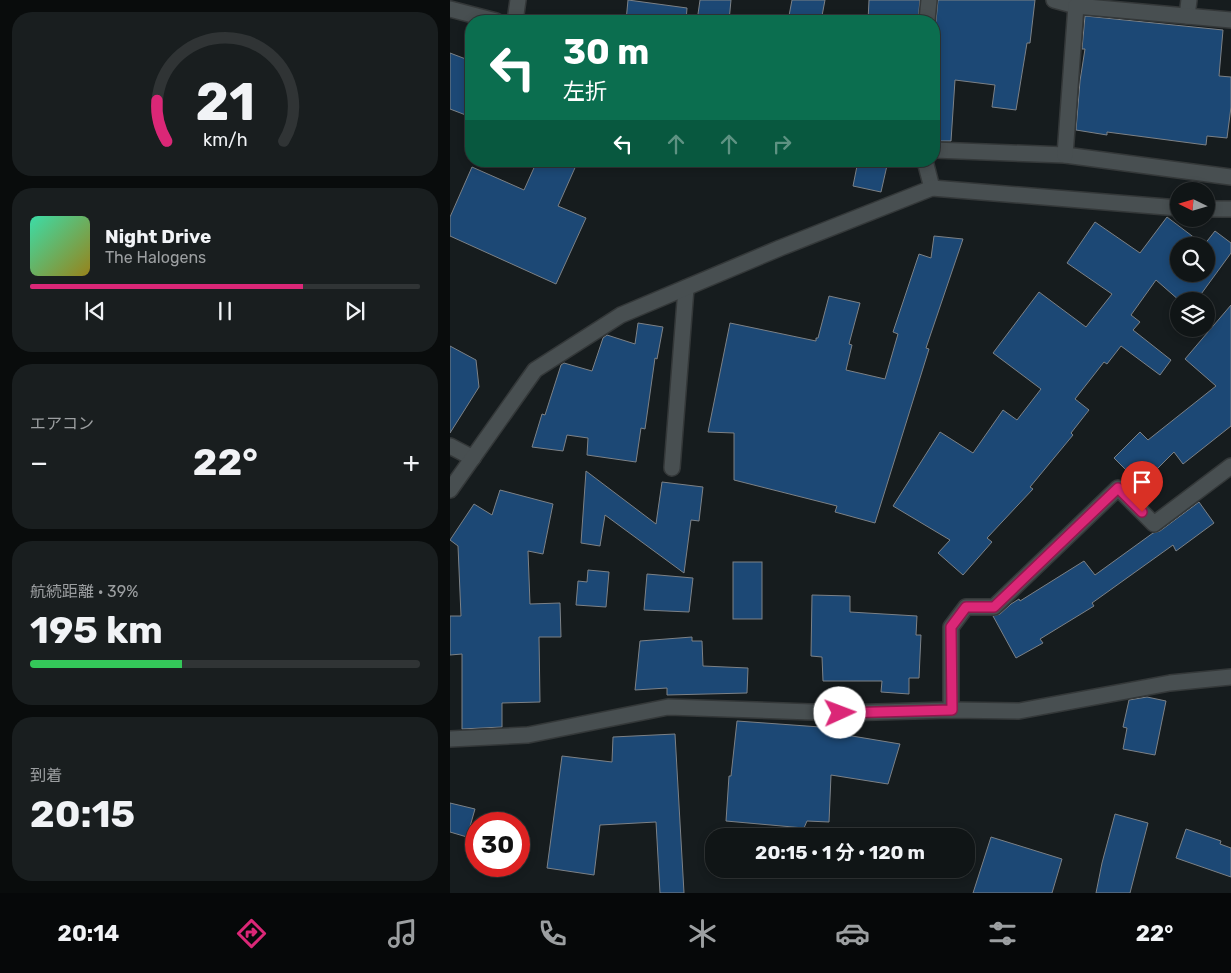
<!DOCTYPE html>
<html lang="ja">
<meta charset="utf-8">
<style>
body{margin:0;font-family:Rubik,"Noto Sans JP",sans-serif;background:#191e1f;color:#f1f3f6;height:100vh;display:flex;flex-direction:column;font-size:19px;white-space:nowrap}
*{box-sizing:border-box;margin:0}
p{font-size:16px;color:#9c9fa1}
.icon{flex:none;width:28px;height:28px;fill:none;stroke:currentColor;stroke-width:2;stroke-linecap:round;stroke-linejoin:round}
.map{position:relative;flex:1;overflow:hidden}
.sheet{display:flex;flex-direction:column;gap:12px;padding:12px;background:#090c0c;width:450px}
.sheet>*{flex:none}
.guide{position:absolute;left:15px;top:15px;width:475px;height:152px;border-radius:20px;box-shadow:0 2px 8px #0003,0 0 0 1px #303435;background:#0b6e4f;color:#fff;overflow:hidden}
.needle{width:32px;rotate:275deg}
.tools{position:absolute;left:720px;top:182px;display:grid;gap:10px}
.tools a{display:grid;place-items:center;width:45px;height:45px;border-radius:50%;background:#101516;box-shadow:0 2px 8px #0003,0 0 0 1px #303435;font-size:25px}
.speed{position:absolute;left:15px;top:812px;display:flex;gap:10px;font-size:25px;font-weight:700;text-align:center}
.speed>*{display:grid;place-content:center;width:65px;height:65px;border-radius:50%;background:#101516;box-shadow:0 2px 8px #0003,0 0 0 1px #303435;line-height:1}
.speed .limit{border:8px solid #d22;background:#fff;color:#111}
.pin{position:absolute;display:grid;place-items:center;width:42px;height:42px;color:#fff;margin:-51px -21px;border-radius:50% 50% 50% 0;rotate:-45deg;box-shadow:0 0 5px #0007}
.pin .icon{rotate:45deg}
.me{position:absolute;width:55px;margin:-28px;rotate:88deg;stroke-linejoin:round;filter:drop-shadow(0 0 4px #0008)}
.turn{display:flex;align-items:center;gap:18px;height:105px;padding:0 15px;font-size:22px}
.turn .icon{width:65px;height:65px;stroke-width:2.5}
.turn b{display:block;font-size:35px;line-height:42px}
.lanes{display:flex;align-items:center;height:48px;padding:0 15px;background:#0003;justify-content:center;gap:25px;direction:ltr}
.lanes .off{opacity:.35}
.big{font-size:38px;font-weight:700;line-height:1.1}
.sheet .widget{flex:1;display:flex;flex-direction:column;justify-content:center;gap:8px;min-width:0;padding:0 18px;border-radius:20px;background:#191e1f}
.sheet .dial{align-items:center;gap:0}
.dial svg{height:130px;overflow:visible;fill:none;stroke:#303435;stroke-width:7;stroke-linecap:round;text-anchor:middle}
.dial text{fill:#f1f3f6;stroke:none}
.song{display:flex;align-items:center;gap:15px}
.cover{width:60px;height:60px;border-radius:8px;background:linear-gradient(135deg,hsl(160 70% 55%),hsl(50 70% 35%))}
.played{height:5px;border-radius:2px;background:linear-gradient(90deg,#db2777 70%,#303435 70%)}
.keys{display:flex;justify-content:space-around;direction:ltr}
.heat{display:flex;justify-content:space-between;align-items:center;font-size:28px;direction:ltr}
.charge{height:8px;border-radius:4px;background:linear-gradient(90deg,#34c759 39%,#303435 0)}
.trip{position:absolute;left:255px;top:828px;width:270px;height:50px;border-radius:20px;background:#101516;box-shadow:0 2px 8px #0003,0 0 0 1px #303435;font-weight:700;line-height:50px;text-align:center}
.menu{display:flex;height:80px;justify-content:space-around;align-items:center;background:#060809;color:#9c9fa1}
.menu .icon{width:35px;height:35px}
.menu .current{color:#db2777}
.menu b{font-size:22px;color:#f1f3f6}
main{display:flex;flex:1;min-height:0}
.map>svg:first-child{display:block}
</style>
<main>
<section class="sheet">
<div class="widget dial"><svg viewBox="0 0 100 80">
<path d="M14 69A42 42 0 1 1 86 69"/>
<path d="M14 69A42 42 0 0 1 8 44" stroke="#db2777"/>
<text x="50" y="56" font-size="32" font-weight="700">21</text>
<text x="50" y="72" font-size="11">km/h</text>
</svg></div>
<div class="widget">
<div class="song"><i class="cover"></i><div><b>Night Drive</b><p>The Halogens</p></div></div>
<div class="played"></div>
<div class="keys"><svg class="icon" aria-label="previous" viewBox="0 0 24 24"><path d="M18 5L8 12l10 7zM5 5v14"/></svg><svg class="icon" aria-label="pause" viewBox="0 0 24 24"><path d="M8 5v14M16 5v14"/></svg><svg class="icon" aria-label="next" viewBox="0 0 24 24"><path d="M6 5l10 7-10 7zM19 5v14"/></svg></div>
</div>
<div class="widget"><p>エアコン</p>
<div class="heat"><a>−</a><b class="big">22°</b><a>+</a></div>
</div>
<div class="widget"><p>航続距離 · 39%</p><b class="big">195 km</b><div class="charge"></div></div>
<div class="widget"><p>到着</p><b class="big">20:15</b></div>
</section>
<div class="map">
<svg width="781" height="893" viewBox="0 0 781 893">
<rect width="100%" height="100%" fill="#161c1e"/>
<g fill="#1c4875" stroke="#7c8186" fill-rule="evenodd">
<polygon points="178,0 237,8 236,21 176,21"/>
<polygon points="250,0 281,0 279,21 247,21"/>
<polygon points="342,0 375,0 371,21 338,21"/>
<polygon points="419,0 470,0 468,21 418,21"/>
<polygon points="488,0 585,0 580,43 577,43 566,110 542,107 545,85 505,80 501,141 484,141 484,26 486,21"/>
<polygon points="635,16 773,30 769,76 781,77 781,107 777,138 757,136 756,145 657,132 657,135 626,130 630,81 635,49 632,49"/>
<polygon points="0,53 21,61 21,117 0,109"/>
<polygon points="87,161 128,161 108,206 136,218 106,284 0,236 0,217 22,167 74,190"/>
<polygon points="408,161 438,161 431,192 403,186"/>
<path d="M717,217l37,28 11,-14 16,12v10l-35,48h-16l-24,-21 -25,35 9,7 -7,8 38,30 -11,15 -39,-29 -14,18 -3,-2 -29,37 14,11 -18,23 2,2 -43,52 3,2 -46,49 5,4 -29,33 -25,-22 12,-13 -57,-34 47,-74 33,21 30,-43 14,10 24,-31 -48,-36 46,-61 47,35 26,-33 -45,-31 28,-41 45,31zM729,246h27v28h-27z"/>
<polygon points="484,236 513,239 476,348 479,349 425,523 385,512 387,506 284,480 284,433 258,432 280,323 366,341 366,338 368,338 379,296 410,303 399,344 402,345 396,370 435,379 448,334 443,332 469,254 481,258"/>
<polygon points="781,305 781,426 733,464 724,452 691,485 664,458 690,432 698,440 766,386 735,359"/>
<polygon points="188,323 213,327 207,359 205,358 195,429 191,428 186,462 137,455 138,438 117,435 113,451 82,447 92,414 95,415 111,365 114,363 142,371 153,338 157,335 185,344"/>
<polygon points="0,346 26,360 29,387 0,433"/>
<polygon points="136,471 206,524 212,482 253,487 249,521 241,520 234,573 155,515 150,546 131,543"/>
<polygon points="50,490 103,504 93,554 78,551 80,604 110,603 111,637 89,637 90,702 52,703 52,727 12,729 12,654 0,655 0,616 11,616 8,546 0,540 24,504 42,515"/>
<polygon points="749,502 764,523 726,551 723,545 642,603 644,606 590,639 593,643 566,658 543,616 550,614 561,604 569,599 570,601 634,561 645,575 703,533 710,531"/>
<rect x="283" y="562" width="29" height="57"/>
<polygon points="138,570 159,572 156,607 126,605 128,581 137,582"/>
<polygon points="197,574 243,578 239,612 194,610"/>
<polygon points="362,595 400,596 400,612 467,616 466,635 471,635 469,678 459,678 459,694 431,692 432,681 373,681 372,657 361,656"/>
<polygon points="242,637 242,641 252,641 253,666 298,668 297,693 217,695 217,688 185,690 190,641"/>
<polygon points="697,697 716,701 705,755 673,749 677,728 673,727 679,700"/>
<polygon points="287,721 384,728 384,733 450,744 438,784 381,775 379,822 357,821 354,828 276,821 279,776 281,776"/>
<polygon points="225,734 234,893 210,893 206,822 150,825 144,875 97,868 112,756 162,762 163,737"/>
<polygon points="0,803 25,809 17,837 0,832"/>
<polygon points="665,814 698,823 680,893 646,893 652,863"/>
<polygon points="736,829 771,841 770,844 781,848 781,877 726,858"/>
<polygon points="541,837 612,859 602,893 523,893"/>
</g>
<g fill="none" stroke-linecap="round" stroke-linejoin="round">
<g stroke="#343839" stroke-width="18">
<g id="minor">
<polyline points="604,0 626,6"/>
<polyline points="0,9 46,21"/>
<polyline points="737,16 739,0"/>
<polyline points="477,20 479,0"/>
<polyline points="65,21 68,0"/>
<polyline points="484,150 615,155 781,177"/>
<polyline points="615,155 626,6 781,20"/>
<polyline points="475,161 482,188"/>
<polyline points="756,209 781,209"/>
<polyline points="0,446 23,458"/>
<polyline points="222,468 236,288"/>
<polyline points="0,490 85,370 171,315 330,248 482,188 729,208"/>
<polyline points="501,710 501,627 516,607 544,607 668,488 704,524 781,466"/>
<polyline points="0,739 78,735 218,707 390,713 501,710 569,711 720,683 781,677"/>
</g>
</g>
<use href="#minor" stroke="#484f51" stroke-width="15"/>
</g>
<g fill="none" stroke-linecap="round" stroke-linejoin="round">
<g stroke="#8e194d" stroke-width="12">
<polyline id="route" points="390,713 502,710 501,627 516,607 544,607 668,488 692,512"/>
</g>
<use href="#route" stroke="#db2777" stroke-width="9"/>
</g>
</svg>
<div class="tools">
<a><svg class="needle" viewBox="-14 -14 28 28"><path d="M0-13l5 13h-10z" fill="#e53935"/><path d="M0 13l5-13h-10z" fill="#9c9fa1"/></svg></a>
<a><svg class="icon" aria-label="search" viewBox="0 0 24 24"><circle cx="10" cy="10" r="6"/><path d="M15 15l6 6"/></svg></a>
<a><svg class="icon" aria-label="layers" viewBox="0 0 24 24"><path d="M12 4l9 5-9 5-9-5zM3 14l9 5 9-5"/></svg></a>
</div>
<div class="speed"><div class="limit">30</div></div>
<div class="pin" style="left:692px;top:512px;background:#d93025"><svg class="icon" aria-label="arrive" viewBox="0 0 24 24"><path d="M6 21V4h12l-3 4 3 4H6"/></svg></div>
<svg class="me" style="left:390px;top:713px" viewBox="-20 -20 40 40"><circle r="19" fill="#fff"/><path d="M0-13L10 11 0 6-10 11z" fill="#db2777"/></svg>
<div class="trip">20:15 · 1 分 · 120 m</div>
<div class="guide">
<div class="turn"><svg class="icon" aria-label="left" viewBox="0 0 24 24"><path d="M17 20v-9H6M10 6l-5 5 5 5"/></svg><div><b>30 m</b>左折</div></div>
<div class="lanes"><svg class="icon" aria-label="left" viewBox="0 0 24 24"><path d="M17 20v-9H6M10 6l-5 5 5 5"/></svg><svg class="icon off" aria-label="ahead" viewBox="0 0 24 24"><path d="M12 20V5M6 11l6-6 6 6"/></svg><svg class="icon off" aria-label="ahead" viewBox="0 0 24 24"><path d="M12 20V5M6 11l6-6 6 6"/></svg><svg class="icon off" aria-label="right" viewBox="0 0 24 24"><path d="M7 20v-9h11M14 6l5 5-5 5"/></svg></div>
</div>
</div>
</main>
<nav class="menu">
<b>20:14</b>
<svg class="icon current" aria-label="directions" viewBox="0 0 24 24"><path d="M12 3l9 9-9 9-9-9zM9 14v-3h6M13 9l2 2-2 2"/></svg>
<svg class="icon" aria-label="music" viewBox="0 0 24 24"><path d="M9 18V5l10-2v13"/><circle cx="6" cy="18" r="3"/><circle cx="16" cy="16" r="3"/></svg>
<svg class="icon" aria-label="phone" viewBox="0 0 24 24"><path d="M5 4h4l2 5-3 2q2 4 5 5l2-3 5 2v4C11 20 4 13 5 4z"/></svg>
<svg class="icon" aria-label="climate" viewBox="0 0 24 24"><path d="M12 3v18M4 7l16 10M4 17L20 7"/></svg>
<svg class="icon" aria-label="car" viewBox="0 0 24 24"><path d="M5 17H2v-5l4-1 3-4h7l3 4 3 1v5h-3M9 17h6M6 11h13"/><circle cx="7" cy="17" r="2"/><circle cx="17" cy="17" r="2"/></svg>
<svg class="icon" aria-label="filters" viewBox="0 0 24 24"><path d="M4 7h16M4 17h16"/><circle cx="9" cy="7" r="2"/><circle cx="15" cy="17" r="2"/></svg>
<b>22°</b>
</nav>
